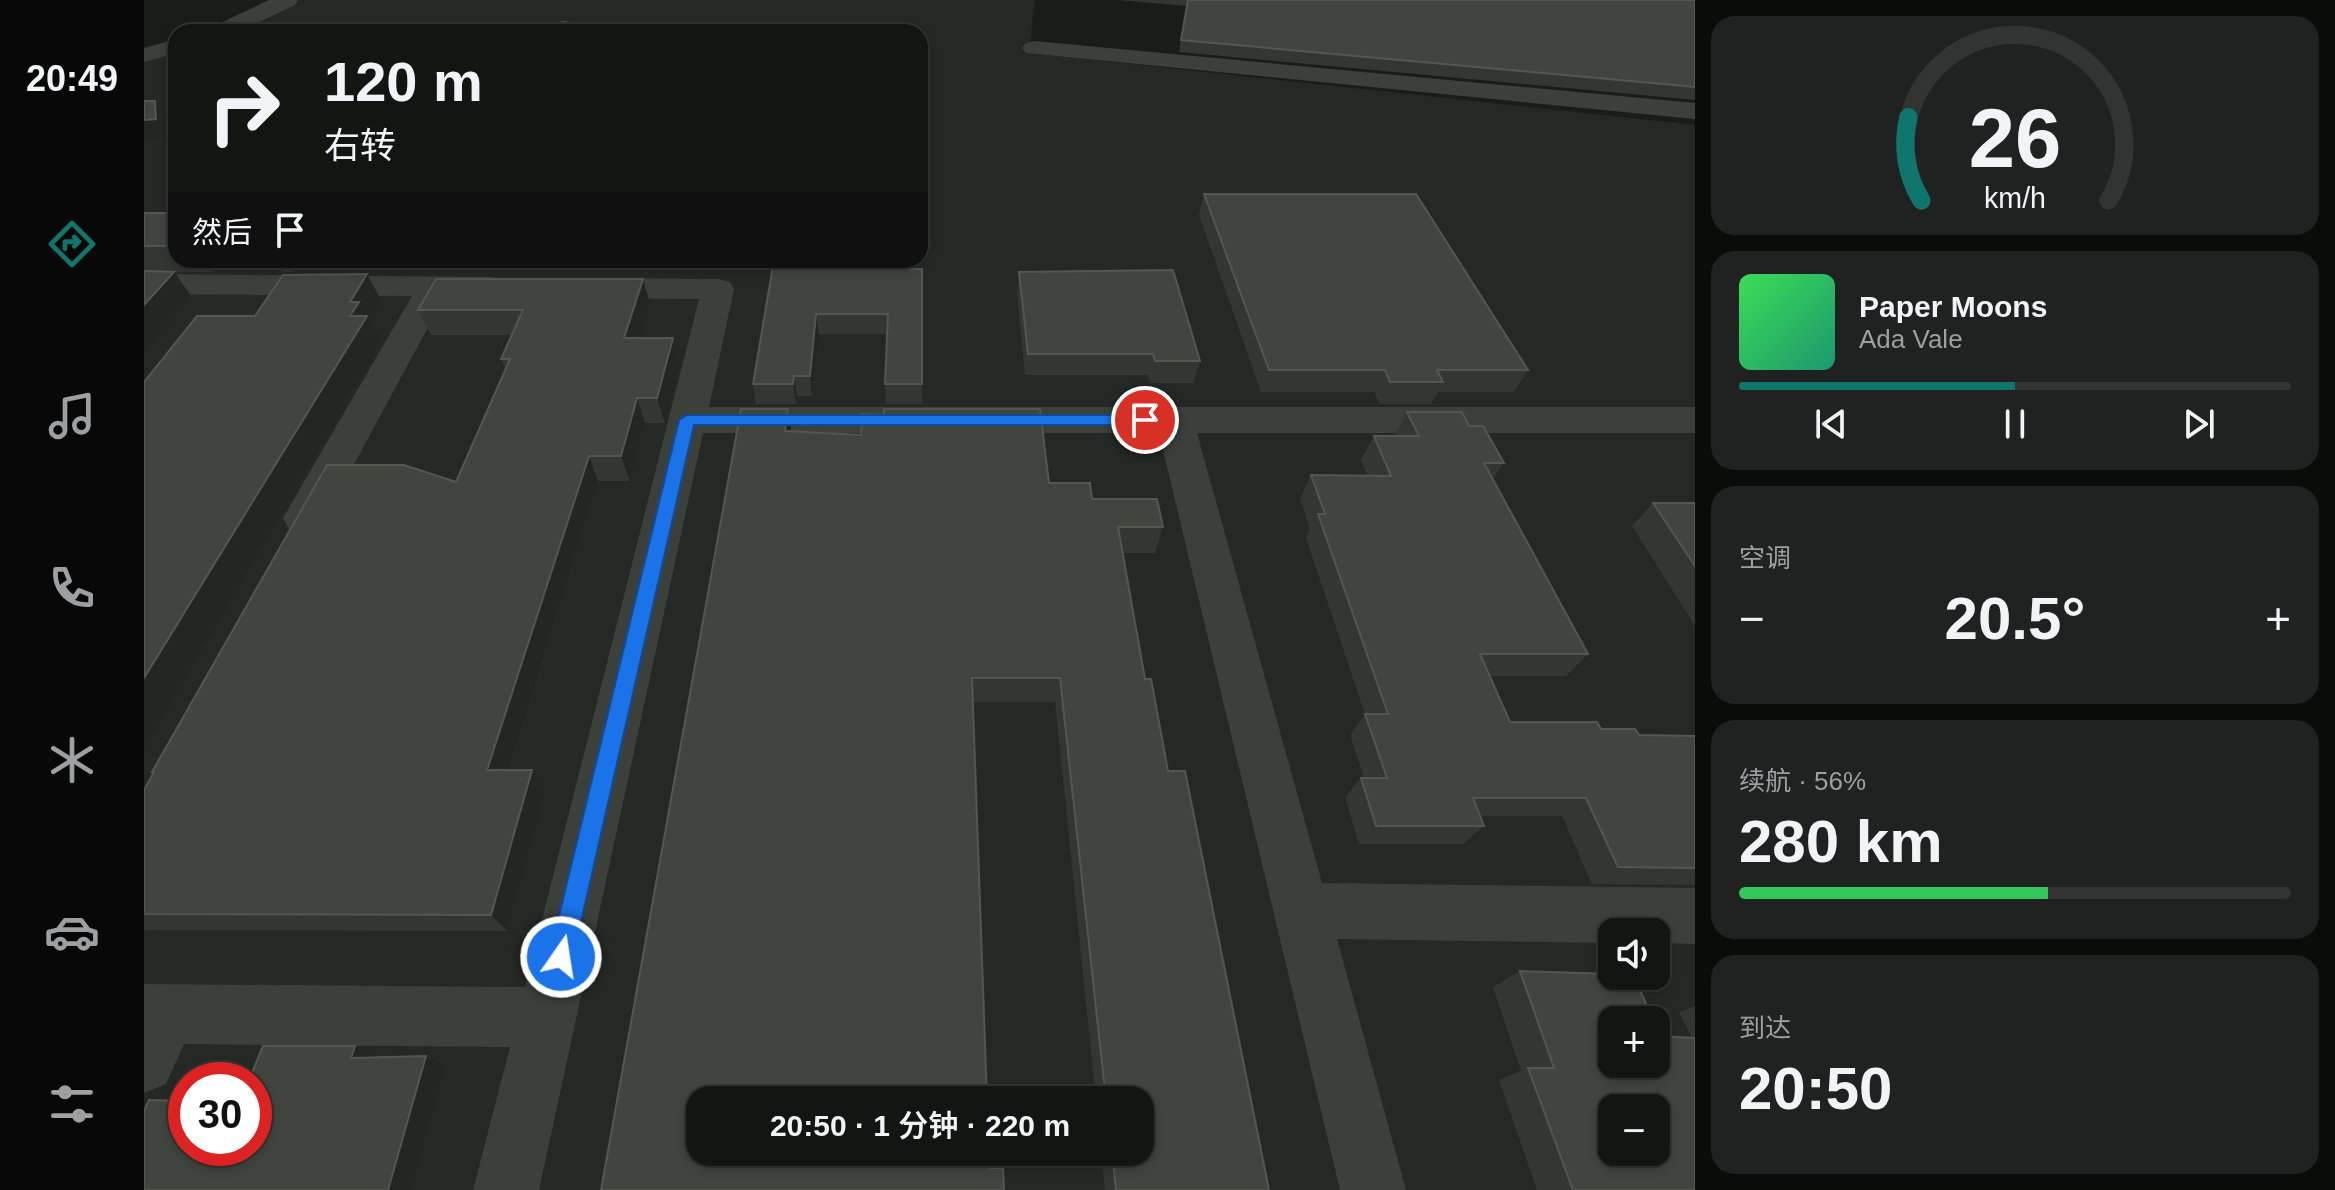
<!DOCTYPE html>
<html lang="zh">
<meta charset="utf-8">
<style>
body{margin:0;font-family:Helvetica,"Noto Sans SC",sans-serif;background:#202221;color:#f1f3f6;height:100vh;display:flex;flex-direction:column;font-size:30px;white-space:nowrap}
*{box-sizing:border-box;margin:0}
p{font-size:26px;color:#9d9fa0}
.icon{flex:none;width:44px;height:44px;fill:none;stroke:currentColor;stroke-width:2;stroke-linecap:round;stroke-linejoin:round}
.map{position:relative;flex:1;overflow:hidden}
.sheet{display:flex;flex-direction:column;gap:16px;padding:16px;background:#0a0c0a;width:640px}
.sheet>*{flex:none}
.top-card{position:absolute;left:24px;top:24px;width:760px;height:244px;border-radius:24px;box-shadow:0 4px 12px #0003,0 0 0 2px #323433;background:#131513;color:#f1f3f6;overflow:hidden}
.buttons{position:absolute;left:1454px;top:918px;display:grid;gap:16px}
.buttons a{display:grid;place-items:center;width:72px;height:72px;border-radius:16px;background:#131513;box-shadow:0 4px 12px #0003,0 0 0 2px #323433;font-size:40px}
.speed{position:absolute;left:24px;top:1062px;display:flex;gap:16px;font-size:40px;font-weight:700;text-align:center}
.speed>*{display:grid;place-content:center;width:104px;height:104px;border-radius:50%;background:#131513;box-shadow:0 4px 12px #0003,0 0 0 2px #323433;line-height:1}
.speed .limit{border:12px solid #d22;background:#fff;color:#111}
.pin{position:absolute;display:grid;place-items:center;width:68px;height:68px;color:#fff;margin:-34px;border:4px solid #fff;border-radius:50%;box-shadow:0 2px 8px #0007}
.me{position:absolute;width:88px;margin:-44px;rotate:13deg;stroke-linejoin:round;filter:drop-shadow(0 0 6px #0008)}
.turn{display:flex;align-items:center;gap:28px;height:168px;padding:0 24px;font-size:36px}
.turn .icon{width:104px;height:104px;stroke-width:2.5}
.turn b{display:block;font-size:56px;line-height:68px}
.then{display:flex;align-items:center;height:76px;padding:0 24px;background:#0003;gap:16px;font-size:30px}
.big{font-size:60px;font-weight:600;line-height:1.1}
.sheet .widget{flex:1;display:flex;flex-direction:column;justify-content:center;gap:12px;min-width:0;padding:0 28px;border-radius:24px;background:#202221}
.sheet .dial{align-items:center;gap:0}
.dial svg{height:208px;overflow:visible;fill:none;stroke:#323433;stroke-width:7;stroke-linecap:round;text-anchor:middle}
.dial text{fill:#f1f3f6;stroke:none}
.song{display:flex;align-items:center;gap:24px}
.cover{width:96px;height:96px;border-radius:12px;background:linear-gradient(135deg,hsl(130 70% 55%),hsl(160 70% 35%))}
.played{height:8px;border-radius:4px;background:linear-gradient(90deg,#0f766e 50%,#323433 50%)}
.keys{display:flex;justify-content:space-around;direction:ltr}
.heat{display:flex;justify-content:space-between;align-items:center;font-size:44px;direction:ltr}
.charge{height:12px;border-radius:6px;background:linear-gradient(90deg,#34c759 56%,#323433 0)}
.trip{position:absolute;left:542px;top:1086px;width:468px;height:80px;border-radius:24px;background:#131513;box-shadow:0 4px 12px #0003,0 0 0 2px #323433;font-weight:600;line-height:80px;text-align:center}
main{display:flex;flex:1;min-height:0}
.menu{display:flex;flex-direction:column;width:144px;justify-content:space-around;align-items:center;background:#080808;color:#9d9fa0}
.menu .icon{width:56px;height:56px}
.menu .selected{color:#0f766e}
.menu b{font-size:36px;color:#f1f3f6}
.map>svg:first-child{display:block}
</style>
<main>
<nav class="menu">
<b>20:49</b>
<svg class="icon selected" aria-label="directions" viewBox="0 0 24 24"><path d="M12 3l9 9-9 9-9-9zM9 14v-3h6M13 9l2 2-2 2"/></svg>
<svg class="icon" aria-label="music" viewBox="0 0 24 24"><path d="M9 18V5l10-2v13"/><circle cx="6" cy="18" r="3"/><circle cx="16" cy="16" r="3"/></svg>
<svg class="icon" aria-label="phone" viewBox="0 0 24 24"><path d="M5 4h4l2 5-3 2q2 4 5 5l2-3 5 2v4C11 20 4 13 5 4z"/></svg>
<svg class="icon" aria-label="climate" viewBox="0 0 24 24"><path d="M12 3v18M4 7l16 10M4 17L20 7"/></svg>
<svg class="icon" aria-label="car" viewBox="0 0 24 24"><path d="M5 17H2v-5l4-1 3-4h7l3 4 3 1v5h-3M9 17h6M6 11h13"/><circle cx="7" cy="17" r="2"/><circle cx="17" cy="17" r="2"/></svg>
<svg class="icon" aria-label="filters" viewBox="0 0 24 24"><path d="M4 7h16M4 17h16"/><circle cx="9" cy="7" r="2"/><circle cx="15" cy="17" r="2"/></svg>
</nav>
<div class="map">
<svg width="1551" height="1190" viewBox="0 0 1551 1190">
<rect width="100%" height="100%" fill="#191c19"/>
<path fill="#252925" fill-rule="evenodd" d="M143,0h748l-6,53 666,72v1065h-1551v-1135l32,-9v214h744v-228h-700zM1468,932h44v44h-44zM1468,1020h44v44h-44zM42,1080h68v68h-68zM556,1100h440v52h-440zM1468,1108h44v44h-44z"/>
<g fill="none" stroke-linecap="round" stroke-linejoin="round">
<g fill="#3b413a" fill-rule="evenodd">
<polygon points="125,0 154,0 151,5 94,32 65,32 68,27"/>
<polygon points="32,39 32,53 0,62 0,48"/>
<polygon points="890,41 1551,103 1551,119 882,53 878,48 882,43"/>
<polygon points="0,274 347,277 358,280 363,287 358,294 301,296 175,529 160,533 145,529 139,518 268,296 0,294"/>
<polygon points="444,278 574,279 586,282 590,289 565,407 1551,407 1551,433 1053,433 1178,883 1551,888 1551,944 1512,943 1512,932 1468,932 1468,943 1193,939 1262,1190 1196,1190 1015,433 559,433 395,1190 329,1190 366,1047 40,1044 22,1084 0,1093 0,984 381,987 555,299 444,298 432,295 428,288 432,281"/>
</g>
</g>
<g fill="#323732">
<polygon points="974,0 1551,0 1551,100 1035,52 1043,6"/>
<polygon points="1060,194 1384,370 1370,392 1294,392 1287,404 1236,404 1230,392 1117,392 1055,215"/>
<polygon points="0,213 32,213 32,260 80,260 70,272 30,272 48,297 0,354"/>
<polygon points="124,260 159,260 150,272 139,272"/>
<polygon points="682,260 745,269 778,269 778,404 742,404 741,384 744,334 675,334 668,396 653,396 652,404 612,404 609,384"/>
<polygon points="875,272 1056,361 1049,383 1006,383 1004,375 881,375 873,293"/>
<polygon points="506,304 495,338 529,338 536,363 521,423 501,423 486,481 454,481 366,770 388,770 402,791 364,931 0,930 0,790 10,773 8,772 312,482 361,369 357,359 368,335 287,335 274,310"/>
<polygon points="644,409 647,432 905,483 1019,527 1011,553 979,553 1001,679 1125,1190 961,1190 957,1152 996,1152 996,1100 952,1100 911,702 829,702 457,1190"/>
<polygon points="1263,412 1325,426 1360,463 1349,479 1444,654 1422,676 1345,676 1366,722 1457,729 1495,735 1551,736 1551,885 1448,884 1418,816 1337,816 1340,826 1319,844 1215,844 1201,797 1217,778 1220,778 1206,735 1221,714 1162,538 1166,529 1156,499 1167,475 1224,476 1217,460 1230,436 1251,436"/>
<polygon points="1509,503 1551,503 1551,626 1488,526"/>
<polygon points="1376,971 1516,1036 1548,1038 1535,1012 1551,1006 1551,1190 1393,1190 1355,1080 1377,1071 1349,987"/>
</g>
<g fill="#232623">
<polygon points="11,101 24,121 25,139 0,142 0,120"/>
<polygon points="62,260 80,260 70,272"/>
<polygon points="143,260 159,260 150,272"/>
<polygon points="30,272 48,297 0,354 0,305"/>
<polygon points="223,274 237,300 225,320 237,342 0,749 0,678 206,316 206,302"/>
<polygon points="499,279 506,304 488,363 480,338"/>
<polygon points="672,314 675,334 668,396 666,376"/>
<polygon points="529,338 536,363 521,423 513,398"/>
<polygon points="650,376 653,396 652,404 649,384"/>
<polygon points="493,398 501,423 486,481 477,456"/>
<polygon points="644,409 648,436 641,431"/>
<polygon points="445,456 454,481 359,791 343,770"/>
<polygon points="388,770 402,791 364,931 347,915"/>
<polygon points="211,1046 233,1057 229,1068 207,1058"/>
<polygon points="282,1056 301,1066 268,1190 244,1190"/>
</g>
<g fill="#40453f" stroke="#525850" stroke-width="2" fill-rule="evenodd">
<polygon points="1044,0 1551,0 1551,87 1037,40"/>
<polygon points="418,22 455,26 448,32 406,32"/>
<polygon points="0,101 11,101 12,119 0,120"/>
<polygon points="1060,194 1272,194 1384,370 1293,370 1299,382 1246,382 1241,370 1125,370"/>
<rect x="0" y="213" width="32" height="33"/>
<polygon points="630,260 678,260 745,263 744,269 778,269 778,384 741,384 744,314 672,314 666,376 650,376 649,384 609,384"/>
<polygon points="1029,270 1056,361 1011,361 1009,354 884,354 875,272"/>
<polygon points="0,271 30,272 0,305"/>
<polygon points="223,274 206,302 215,302 206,316 223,316 0,678 0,382 53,316 111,316 139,275"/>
<polygon points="292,279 499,279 480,338 529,338 513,398 493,398 477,456 445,456 343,770 388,770 347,915 0,914 0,790 10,772 8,772 183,465 260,465 312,482 366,359 357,359 379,310 274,310"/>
<polygon points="597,409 644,409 641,431 717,435 718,414 740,415 740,409 896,409 905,483 946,483 948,499 1013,499 1019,527 974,527 1001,679 1007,679 1024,771 1041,771 1125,1190 972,1190 968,1152 996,1152 996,1100 962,1100 916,678 828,678 843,1100 556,1100 556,1152 845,1152 847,1168 859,1168 860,1190 457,1190"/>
<polygon points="1263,412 1318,412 1325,426 1339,426 1360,463 1340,463 1444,654 1336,654 1366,722 1453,722 1457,729 1491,729 1495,735 1551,736 1551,868 1474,867 1442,798 1329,798 1340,826 1232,826 1217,778 1243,778 1221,714 1244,714 1174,514 1181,514 1167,475 1247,476 1230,436 1275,436"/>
<polygon points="1509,503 1551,503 1551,566"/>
<path d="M1376,971l92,3v2h22l19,44h-41v44h44v-37l4,9 35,2v152h-122l-45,-122h26zM1468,1108h44v44h-44z"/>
<polygon points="119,1046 211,1046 207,1058 282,1056 244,1190 0,1190 0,1111 5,1100 42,1101 42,1148 110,1148 110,1080 105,1080"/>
</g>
<polygon fill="#1a73e8" stroke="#114b97" stroke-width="2" points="543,415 1001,415 1009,420 1001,425 550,425 429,957 425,965 417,969 409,965 405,957 535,420"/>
</svg>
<div class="buttons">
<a><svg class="icon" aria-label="sound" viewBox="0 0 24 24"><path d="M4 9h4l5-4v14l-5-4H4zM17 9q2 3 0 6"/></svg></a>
<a>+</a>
<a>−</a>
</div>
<div class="speed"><div class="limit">30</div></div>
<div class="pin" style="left:1001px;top:420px;background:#d93025"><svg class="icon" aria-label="arrive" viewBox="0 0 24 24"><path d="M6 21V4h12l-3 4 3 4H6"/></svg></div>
<svg class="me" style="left:417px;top:957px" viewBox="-20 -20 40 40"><circle r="17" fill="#1a73e8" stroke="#fff" stroke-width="3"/><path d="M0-11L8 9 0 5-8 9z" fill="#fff"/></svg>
<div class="trip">20:50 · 1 分钟 · 220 m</div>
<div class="top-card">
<div class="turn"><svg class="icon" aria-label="right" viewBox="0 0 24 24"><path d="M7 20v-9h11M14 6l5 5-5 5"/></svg><div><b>120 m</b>右转</div></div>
<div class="then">然后<svg class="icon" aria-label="arrive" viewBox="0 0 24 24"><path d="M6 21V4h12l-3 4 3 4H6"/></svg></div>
</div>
</div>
<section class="sheet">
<div class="widget dial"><svg viewBox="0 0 100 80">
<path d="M14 69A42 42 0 1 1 86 69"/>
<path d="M14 69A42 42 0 0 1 9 37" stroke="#0f766e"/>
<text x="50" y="56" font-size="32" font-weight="700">26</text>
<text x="50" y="72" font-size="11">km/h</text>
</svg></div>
<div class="widget">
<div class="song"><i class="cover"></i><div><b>Paper Moons</b><p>Ada Vale</p></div></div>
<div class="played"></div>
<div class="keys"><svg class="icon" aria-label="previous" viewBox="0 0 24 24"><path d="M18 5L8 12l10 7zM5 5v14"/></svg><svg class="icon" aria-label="pause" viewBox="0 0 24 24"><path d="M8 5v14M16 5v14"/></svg><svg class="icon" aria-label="next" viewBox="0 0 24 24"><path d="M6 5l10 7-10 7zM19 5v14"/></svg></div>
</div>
<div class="widget"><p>空调</p>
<div class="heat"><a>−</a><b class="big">20.5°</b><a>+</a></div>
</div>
<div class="widget"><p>续航 · 56%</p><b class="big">280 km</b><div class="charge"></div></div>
<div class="widget"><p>到达</p><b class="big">20:50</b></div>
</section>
</main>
